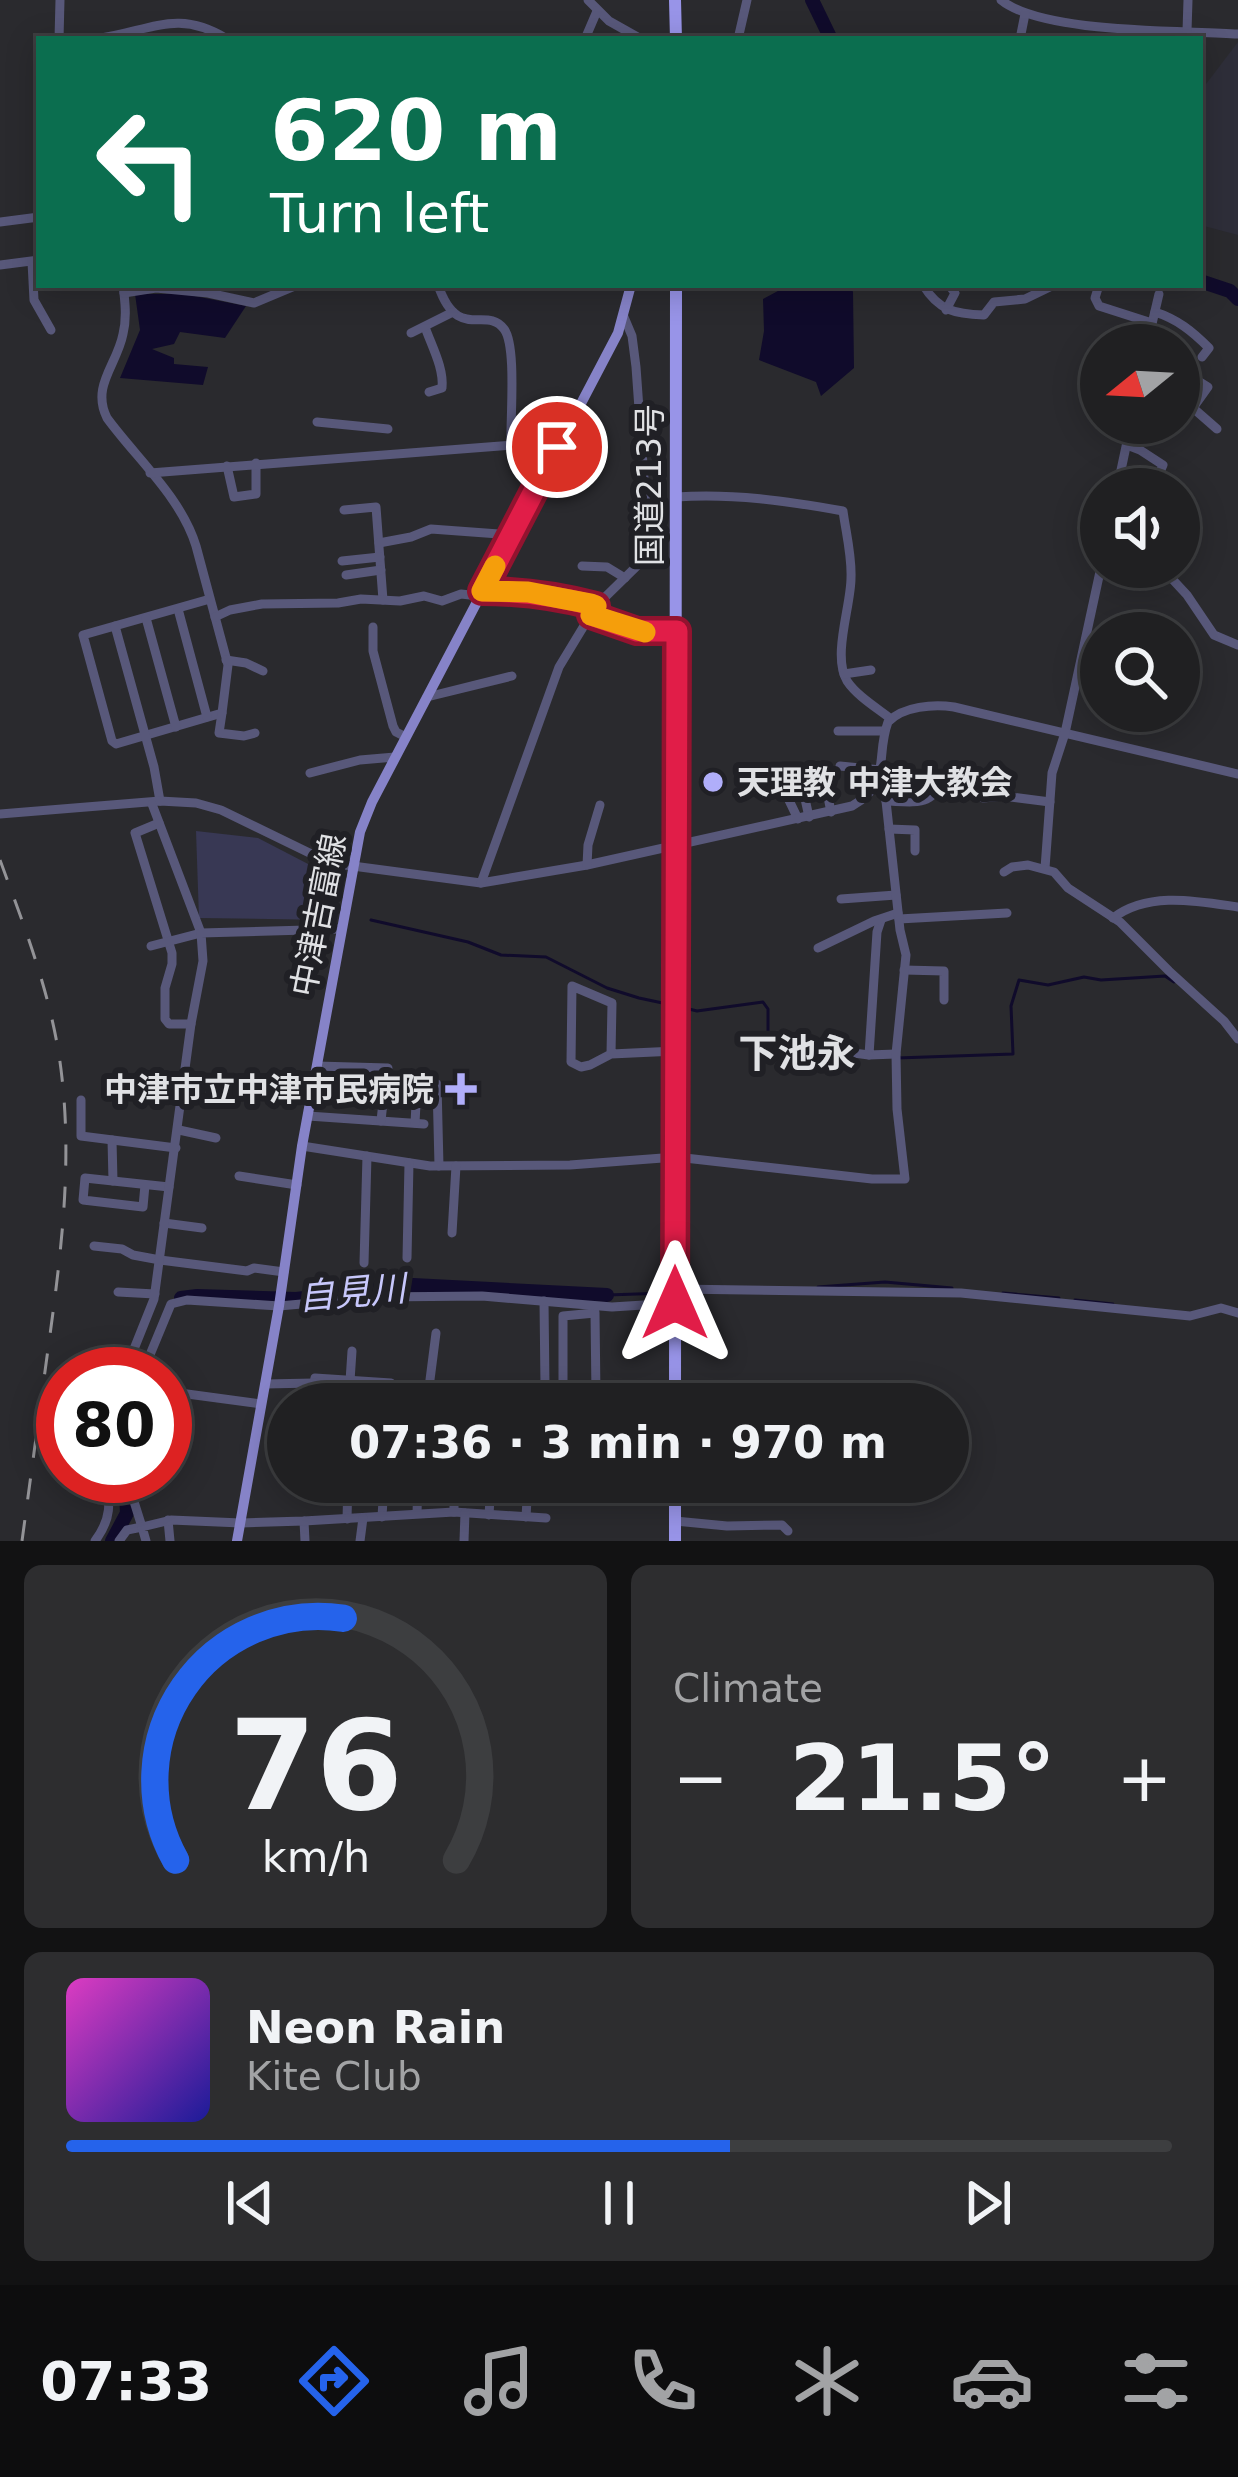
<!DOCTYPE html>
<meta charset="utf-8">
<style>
body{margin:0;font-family:"DejaVu Sans","Noto Sans JP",sans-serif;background:#2d2d2f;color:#f1f3f6;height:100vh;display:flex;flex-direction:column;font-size:45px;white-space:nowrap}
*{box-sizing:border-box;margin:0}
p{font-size:39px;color:#a2a3a5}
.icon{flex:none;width:66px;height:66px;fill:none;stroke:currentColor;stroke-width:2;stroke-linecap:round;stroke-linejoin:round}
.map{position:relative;height:1541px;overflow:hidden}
.details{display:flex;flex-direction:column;gap:24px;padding:24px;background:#121213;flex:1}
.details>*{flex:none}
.top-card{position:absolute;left:36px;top:36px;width:1167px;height:252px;border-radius:0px;box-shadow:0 6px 30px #0003,0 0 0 3px #3d3e40;background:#0b6e4f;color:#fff;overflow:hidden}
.needle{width:78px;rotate:252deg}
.fabs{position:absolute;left:1080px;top:324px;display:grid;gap:24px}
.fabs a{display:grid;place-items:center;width:120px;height:120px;border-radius:50%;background:#202022;box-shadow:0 6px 30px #0003,0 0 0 3px #3d3e40;font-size:60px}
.speed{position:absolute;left:36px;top:1347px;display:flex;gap:24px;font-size:60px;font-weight:700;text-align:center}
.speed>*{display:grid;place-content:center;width:156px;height:156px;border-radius:50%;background:#202022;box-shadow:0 6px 30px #0003,0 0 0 3px #3d3e40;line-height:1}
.speed .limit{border:18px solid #d22;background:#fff;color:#111}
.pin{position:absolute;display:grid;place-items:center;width:102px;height:102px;color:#fff;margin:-51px;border:6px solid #fff;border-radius:50%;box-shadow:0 3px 12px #0007}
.me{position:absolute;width:132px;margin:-66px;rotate:0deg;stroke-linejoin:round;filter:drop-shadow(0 0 9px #0008)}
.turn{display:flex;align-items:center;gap:42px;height:252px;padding:0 36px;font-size:54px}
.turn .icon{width:156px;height:156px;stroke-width:2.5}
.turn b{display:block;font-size:84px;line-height:102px}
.big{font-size:90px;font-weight:600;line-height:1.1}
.details .widget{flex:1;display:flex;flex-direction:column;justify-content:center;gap:18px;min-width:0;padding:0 42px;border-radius:18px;background:#2d2d2f}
.details .dial{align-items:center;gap:0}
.dial svg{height:312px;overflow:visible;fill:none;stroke:#3d3e40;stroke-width:7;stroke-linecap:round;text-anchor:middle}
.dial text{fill:#f1f3f6;stroke:none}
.song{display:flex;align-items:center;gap:36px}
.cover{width:144px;height:144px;border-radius:18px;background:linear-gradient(135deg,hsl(310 70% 55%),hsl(240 70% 35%))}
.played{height:12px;border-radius:6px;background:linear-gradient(90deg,#2563eb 60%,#3d3e40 60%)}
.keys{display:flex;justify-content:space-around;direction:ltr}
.heat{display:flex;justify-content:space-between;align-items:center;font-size:66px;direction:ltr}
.details .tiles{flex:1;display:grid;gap:24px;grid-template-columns:1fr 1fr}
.widget:last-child{grid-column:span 2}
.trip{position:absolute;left:267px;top:1383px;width:702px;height:120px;border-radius:60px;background:#202022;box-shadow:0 6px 30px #0003,0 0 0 3px #3d3e40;font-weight:600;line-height:120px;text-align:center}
.tab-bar{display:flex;height:192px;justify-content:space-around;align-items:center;background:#0d0d0e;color:#a2a3a5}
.tab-bar .icon{width:84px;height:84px}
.tab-bar .selected{color:#2563eb}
.tab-bar b{font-size:54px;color:#f1f3f6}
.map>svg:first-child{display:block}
</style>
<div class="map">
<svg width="1238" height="1541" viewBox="0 0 1238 1541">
<rect width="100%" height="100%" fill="#2a2a2e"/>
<polygon fill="#2e2e39" points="1238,42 1238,235 1200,225 1200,92"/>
<polygon fill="#383854" points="196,831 258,838 337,879 330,920 199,918"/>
<g fill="#100b2b">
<polygon points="789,285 850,285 853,292 854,368 821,396 816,382 759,360 764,331 763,299"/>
<polygon points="135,294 184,294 246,306 225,338 180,332 174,344 152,349 174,358 174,364 208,367 203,385 120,378 140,330"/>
</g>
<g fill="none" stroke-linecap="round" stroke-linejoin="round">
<g stroke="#100b2b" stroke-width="3">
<polyline points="371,920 468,942 501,955 546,957 607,988 639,998 672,1005"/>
<polyline points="681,1007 697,1011 763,1002 768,1009 768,1049 771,1054 810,1051"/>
<polyline points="897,1058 1013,1054 1011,1006 1019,980 1048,985 1084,977 1101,980 1165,976 1174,982"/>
<polyline points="818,1287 885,1282 952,1288"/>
<polyline points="1003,1293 1059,1298"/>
<polyline points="607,1295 667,1293"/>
<polyline points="1075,1300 1113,1304"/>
</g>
<g stroke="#100b2b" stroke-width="14">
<polyline points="812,0 831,39"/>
<polyline points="1200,281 1230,291 1238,299"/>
<polyline points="181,1298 197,1296 296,1299 413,1285 607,1295"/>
<polyline points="112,1541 127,1513 125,1476"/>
</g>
<g stroke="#58587a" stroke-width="9">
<polyline points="588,0 609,21 641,39"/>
<path d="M1001,0c42,34 180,30 237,34"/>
<polyline points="1187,31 1188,0"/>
<polyline points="59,39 60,0"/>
<path d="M94,39c54,-6 81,-32 133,0"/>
<polyline points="585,39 597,11"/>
<polyline points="738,39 747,0"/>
<polyline points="1020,39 1025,14"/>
<polyline points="0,222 39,217"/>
<polyline points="32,262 34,300 51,330"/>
<polyline points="0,265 39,260"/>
<path d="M123,285c2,16 4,33 0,49 -6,31 -32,52 -16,84 30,41 74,79 89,128l32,119 -6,48 -106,31 -4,-3 -29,-106 127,-36"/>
<path d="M438,285c20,58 48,20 66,44 13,17 6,91 7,116"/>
<path d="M923,285c16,26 32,29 61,30l10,-13 31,-3 29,-14"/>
<polyline points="1099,285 1095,298 1099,306 1152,323"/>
<polyline points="124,293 156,288 208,293 254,303 297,285"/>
<polyline points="946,310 955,293 949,285"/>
<path d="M1155,312c22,7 37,19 54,36l-7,9"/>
<path d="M425,327c7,20 19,41 17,61l-13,4"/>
<polyline points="411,333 453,312"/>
<polyline points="1147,345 1159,294"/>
<polyline points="1179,369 1208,387 1193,408 1217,429"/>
<polyline points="317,422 388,429"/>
<polyline points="1127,445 1140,450 1163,465 1153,488"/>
<polyline points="227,466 234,497 256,494 256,463"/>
<polyline points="150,473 513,445 557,447"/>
<polyline points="1117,489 1131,423"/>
<path d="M676,497c57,-4 111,4 167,14 3,22 9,45 8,67 0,28 -19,78 -4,103 10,15 30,27 44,38"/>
<polyline points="344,510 376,507 383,600"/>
<polyline points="379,543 411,537 431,529 499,534 510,538"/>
<polyline points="342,561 380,557"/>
<polyline points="582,566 607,567 625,578"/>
<polyline points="1161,567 1187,595 1214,635 1238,645"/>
<polyline points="346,575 381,570"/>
<polyline points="482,591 528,592 596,606"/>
<polyline points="178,609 207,717"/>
<polyline points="591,615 637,631 677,631"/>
<polyline points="215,617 230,610 262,604 338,603 361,599 400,601 424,596 442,601 461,594 479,596"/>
<polyline points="146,618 176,727"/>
<polyline points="115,626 154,767 160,801"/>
<polyline points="373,627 373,651 393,726 396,732 406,737"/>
<polyline points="226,660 246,663 263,671"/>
<polyline points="844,674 871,670"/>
<polyline points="427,697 512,676"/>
<polyline points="222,713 219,733 244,736 255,733"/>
<polyline points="838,731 884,731"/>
<polyline points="840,766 881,770"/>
<polyline points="774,769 798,819"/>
<polyline points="310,773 360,760 395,757"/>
<polyline points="825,782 831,812"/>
<polyline points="802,785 809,817"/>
<path d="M886,801c11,0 31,3 41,-2 11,-5 7,-13 22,-18l34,17 20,-2 47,6"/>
<path d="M0,814l160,-13 36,2 25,7 109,53 151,20 106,-18 265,-59c40,-22 23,-49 36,-84 15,-16 46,-18 66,-15l284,67"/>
<polyline points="159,823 135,833 172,953 172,964 165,988 165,1019 169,1024 191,1024"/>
<polyline points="889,829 915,830 915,851"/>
<polyline points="587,865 588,845 600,805"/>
<polyline points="1045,868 1052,773 1065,733 1101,567"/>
<polyline points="1004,872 1012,867 1028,865 1054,872 1068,888 1120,922 1169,971 1224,1021 1238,1039"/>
<polyline points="481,883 559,667 596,606 642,561 649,548 636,367 632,336 624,317"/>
<polyline points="841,899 896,895"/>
<path d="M1113,918c35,-27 84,-17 125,-11"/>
<polyline points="899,919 1007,913"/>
<polyline points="881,920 877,932 869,1055 896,1054"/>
<polyline points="151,946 201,933 152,804"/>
<polyline points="818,948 874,921 898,913"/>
<polyline points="904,970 944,971 944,1000"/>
<polyline points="808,1047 869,1055"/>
<polyline points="611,1054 612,1003 572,986 571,1062 581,1067 590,1065 611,1054 676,1051"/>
<polyline points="317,1066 388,1068"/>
<polyline points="437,1084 439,1166"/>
<polyline points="81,1100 81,1136 176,1148"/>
<polyline points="308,1116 424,1124"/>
<polyline points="381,1121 383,1102"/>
<polyline points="415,1123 416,1104"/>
<polyline points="179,1130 216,1138"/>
<polyline points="112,1140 113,1181"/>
<polyline points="302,1146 430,1166 570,1165 676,1157 872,1179 905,1179 897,1109 896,1054 906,955 900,930 886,801 880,779"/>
<polyline points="239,1176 297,1185"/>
<polyline points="145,1185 143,1207 83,1200 85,1178 169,1187"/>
<polyline points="164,1223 202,1228"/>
<polyline points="452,1233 456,1166"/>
<polyline points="94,1246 122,1249 133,1255 160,1260 247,1271 254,1268 284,1272"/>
<polyline points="407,1258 409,1163"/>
<polyline points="364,1263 367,1156"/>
<polyline points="675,1289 961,1293 1190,1316 1221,1308 1238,1313"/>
<polyline points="118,1292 155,1294"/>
<polyline points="544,1301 545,1387"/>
<polyline points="594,1306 595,1313 596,1396 593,1399 567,1400 563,1396 563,1316 595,1313"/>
<polyline points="81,1365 118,1364 127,1367"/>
<polyline points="124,1374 154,1299 191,1024 203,961 201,933 341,929"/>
<polyline points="142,1374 171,1304 187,1300 279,1306 380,1297 482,1296 612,1307 675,1303"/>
<polyline points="350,1381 352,1351"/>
<polyline points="314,1383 315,1378 391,1383"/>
<polyline points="265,1384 314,1383 322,1404"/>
<polyline points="165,1391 261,1404"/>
<polyline points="423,1404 427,1403 436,1333"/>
<polyline points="166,1479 173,1392"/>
<polyline points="454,1512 454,1482"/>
<polyline points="417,1513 418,1482"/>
<polyline points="489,1515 491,1482"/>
<polyline points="382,1517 384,1482"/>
<polyline points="526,1517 528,1482"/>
<polyline points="347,1519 348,1482"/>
<polyline points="168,1520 170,1541"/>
<polyline points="304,1521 305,1541"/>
<polyline points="675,1521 727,1526 782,1525 788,1531"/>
<path d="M95,1541c17,-23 15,-37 11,-65"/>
<polyline points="119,1541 127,1530 142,1527 126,1476"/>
<polyline points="146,1541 142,1527 171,1520 241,1523 304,1521 454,1512 546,1518"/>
<polyline points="360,1541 363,1518"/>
<polyline points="464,1541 465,1513"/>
</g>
<polyline stroke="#8683c8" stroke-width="10" points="237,1541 279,1306 302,1146 360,832 372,802 618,333 631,285"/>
<g stroke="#9894e8" stroke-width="12">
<polyline points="675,0 676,39"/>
<polyline points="675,1404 676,285"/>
<polyline points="675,1541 675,1482"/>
</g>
<path stroke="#939397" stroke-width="3" stroke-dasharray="21 21" stroke-linecap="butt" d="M0,860c26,71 54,142 62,218 10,89 -1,176 -13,264 -9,66 -18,133 -27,199"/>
</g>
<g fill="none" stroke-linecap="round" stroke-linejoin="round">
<g stroke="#92132f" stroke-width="30">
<path id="route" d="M557,447l-75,144c39,0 76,5 114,15l-5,9 46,16h40l-2,672"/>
</g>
<use href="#route" stroke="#e11d48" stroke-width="21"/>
<polyline stroke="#f59e0b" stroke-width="21" points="495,566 482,591 528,592 591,604 596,606 591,615 645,632"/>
</g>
<g fill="#b0aefa" stroke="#202025" stroke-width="4.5">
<circle cx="713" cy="782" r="12"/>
<path d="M455 1071h12v12h12v12h-12v12h-12v-12h-12v-12h12z"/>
</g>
<g text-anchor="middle" stroke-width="12" stroke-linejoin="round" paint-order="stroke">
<g font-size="33" fill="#e0e1e4" stroke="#202025">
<text transform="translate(649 485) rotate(-90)" y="12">国道213号</text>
<text transform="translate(318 915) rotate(-79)" y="12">中津吉富線</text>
</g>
<g font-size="33" font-weight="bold" fill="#e0e1e4" stroke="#202025" text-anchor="start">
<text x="737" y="794">天理教 中津大教会</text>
<text x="434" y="1101" text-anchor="end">中津市立中津市民病院</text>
</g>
<g font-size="36" font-style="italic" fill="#c7c7fb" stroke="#202025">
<text transform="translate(352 1292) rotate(-5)" y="13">自見川</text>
</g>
<g font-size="39" font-weight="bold" fill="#e0e1e4" stroke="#202025">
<text x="797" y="1067">下池永</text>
</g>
</g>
</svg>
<div class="fabs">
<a><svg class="needle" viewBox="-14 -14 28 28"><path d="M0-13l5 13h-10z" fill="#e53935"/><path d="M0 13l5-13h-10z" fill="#a2a3a5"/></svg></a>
<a><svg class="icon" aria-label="sound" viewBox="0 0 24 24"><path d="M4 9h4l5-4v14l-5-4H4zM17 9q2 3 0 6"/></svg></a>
<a><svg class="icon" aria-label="search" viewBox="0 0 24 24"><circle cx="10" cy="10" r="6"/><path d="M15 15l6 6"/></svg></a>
</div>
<div class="speed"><div class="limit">80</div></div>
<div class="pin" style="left:557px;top:447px;background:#d93025"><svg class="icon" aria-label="arrive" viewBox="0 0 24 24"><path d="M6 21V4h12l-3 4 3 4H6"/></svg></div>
<svg class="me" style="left:675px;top:1303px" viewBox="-20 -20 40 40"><path d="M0-17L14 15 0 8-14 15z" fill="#e11d48" stroke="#fff" stroke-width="4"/></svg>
<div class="trip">07:36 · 3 min · 970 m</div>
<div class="top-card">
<div class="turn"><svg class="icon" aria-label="left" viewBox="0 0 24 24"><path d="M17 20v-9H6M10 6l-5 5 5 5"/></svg><div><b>620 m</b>Turn left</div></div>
</div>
</div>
<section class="details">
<div class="tiles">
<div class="widget dial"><svg viewBox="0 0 100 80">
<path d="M14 69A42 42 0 1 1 86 69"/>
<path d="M14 69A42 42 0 0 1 57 7" stroke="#2563eb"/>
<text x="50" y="56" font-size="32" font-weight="700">76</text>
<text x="50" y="72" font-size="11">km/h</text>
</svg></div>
<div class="widget"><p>Climate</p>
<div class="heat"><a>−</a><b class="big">21.5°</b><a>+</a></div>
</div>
<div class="widget">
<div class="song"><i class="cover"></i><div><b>Neon Rain</b><p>Kite Club</p></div></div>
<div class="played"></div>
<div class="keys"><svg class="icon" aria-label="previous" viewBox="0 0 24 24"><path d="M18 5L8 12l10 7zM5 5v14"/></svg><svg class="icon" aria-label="pause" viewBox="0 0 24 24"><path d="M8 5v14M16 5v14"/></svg><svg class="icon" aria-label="next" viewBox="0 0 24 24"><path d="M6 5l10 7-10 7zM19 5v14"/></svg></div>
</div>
</div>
</section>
<nav class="tab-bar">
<b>07:33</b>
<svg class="icon selected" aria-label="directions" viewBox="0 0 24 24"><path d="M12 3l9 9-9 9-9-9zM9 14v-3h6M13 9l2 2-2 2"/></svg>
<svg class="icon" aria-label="music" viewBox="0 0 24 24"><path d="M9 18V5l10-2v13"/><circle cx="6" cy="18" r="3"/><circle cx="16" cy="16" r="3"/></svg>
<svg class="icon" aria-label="phone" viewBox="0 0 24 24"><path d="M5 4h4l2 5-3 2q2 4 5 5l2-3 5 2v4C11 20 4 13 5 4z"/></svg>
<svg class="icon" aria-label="climate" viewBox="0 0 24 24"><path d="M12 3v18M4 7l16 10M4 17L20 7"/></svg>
<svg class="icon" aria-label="car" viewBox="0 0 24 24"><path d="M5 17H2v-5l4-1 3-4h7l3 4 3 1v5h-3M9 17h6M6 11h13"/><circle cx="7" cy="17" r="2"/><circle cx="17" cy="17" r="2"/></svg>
<svg class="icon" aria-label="filters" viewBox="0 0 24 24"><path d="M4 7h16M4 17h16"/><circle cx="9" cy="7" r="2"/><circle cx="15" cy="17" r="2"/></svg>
</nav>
